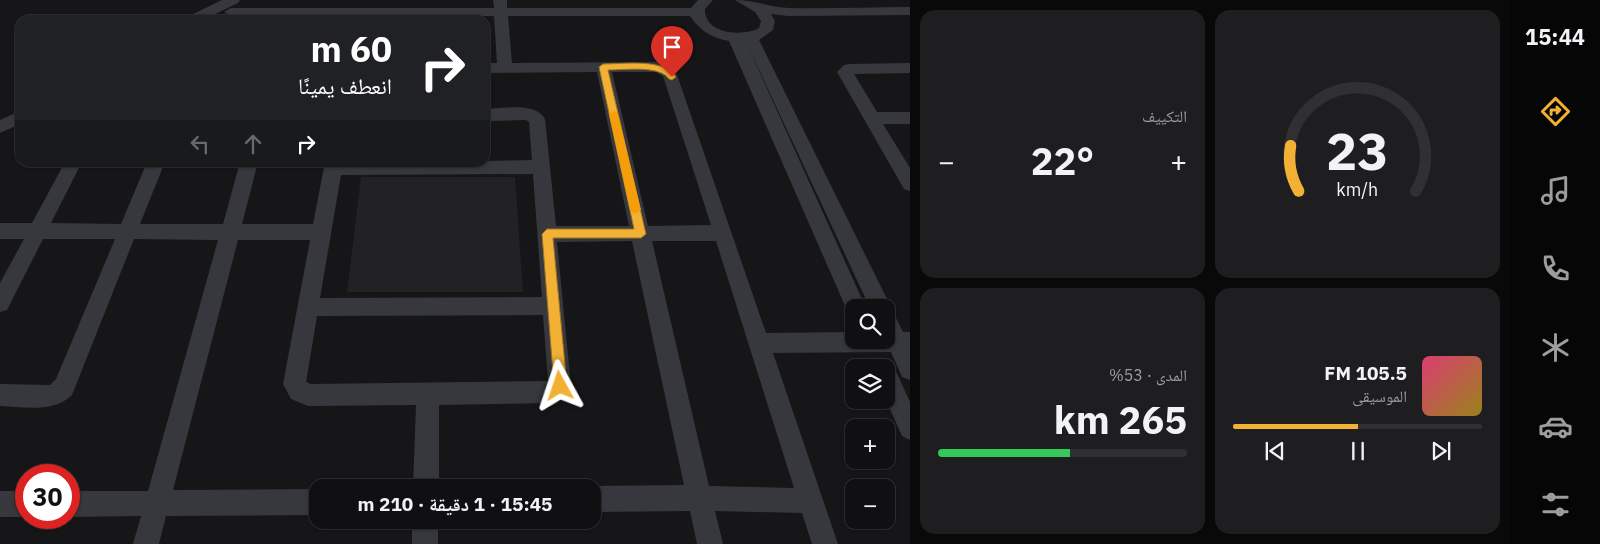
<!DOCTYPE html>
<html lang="ar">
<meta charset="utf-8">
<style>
body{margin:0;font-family:"IBM Plex Sans","Noto Naskh Arabic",sans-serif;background:#1e1e20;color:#f1f3f6;direction:rtl;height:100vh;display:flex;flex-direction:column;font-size:19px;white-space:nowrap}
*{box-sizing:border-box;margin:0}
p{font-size:16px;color:#9c9d9f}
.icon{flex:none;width:28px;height:28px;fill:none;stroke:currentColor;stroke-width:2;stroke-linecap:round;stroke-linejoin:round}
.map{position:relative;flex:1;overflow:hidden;direction:ltr}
.details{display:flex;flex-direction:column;gap:10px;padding:10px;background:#09090a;width:600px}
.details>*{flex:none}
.banner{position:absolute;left:15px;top:15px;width:475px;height:152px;border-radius:15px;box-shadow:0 1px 4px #0004,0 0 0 1px #303032;direction:rtl;background:#202124;color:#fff;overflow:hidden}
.fabs{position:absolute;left:845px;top:299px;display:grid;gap:10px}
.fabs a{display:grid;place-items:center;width:50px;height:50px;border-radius:10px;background:#101012;box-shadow:0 1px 4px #0004,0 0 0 1px #303032;font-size:25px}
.speed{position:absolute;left:15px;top:464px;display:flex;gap:10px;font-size:25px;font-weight:700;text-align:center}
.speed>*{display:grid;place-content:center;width:65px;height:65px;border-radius:50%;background:#101012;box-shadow:0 1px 4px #0004,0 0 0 1px #303032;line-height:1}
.speed .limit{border:8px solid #d22;background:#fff;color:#111}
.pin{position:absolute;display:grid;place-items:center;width:42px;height:42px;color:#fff;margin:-51px -21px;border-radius:50% 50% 50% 0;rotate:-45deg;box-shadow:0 0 5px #0007}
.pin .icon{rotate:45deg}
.me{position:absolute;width:55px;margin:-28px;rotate:355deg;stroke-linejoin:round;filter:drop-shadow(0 0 4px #0008)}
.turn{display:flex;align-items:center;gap:18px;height:105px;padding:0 15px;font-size:22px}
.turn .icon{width:65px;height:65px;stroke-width:2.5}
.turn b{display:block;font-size:35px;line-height:42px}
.lanes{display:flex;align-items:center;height:48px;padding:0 15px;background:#0003;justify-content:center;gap:25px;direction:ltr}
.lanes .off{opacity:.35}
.big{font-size:38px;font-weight:700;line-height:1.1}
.details .tile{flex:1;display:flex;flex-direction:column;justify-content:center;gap:8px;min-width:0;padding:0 18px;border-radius:15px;background:#1e1e20}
.details .dial{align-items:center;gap:0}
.dial svg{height:130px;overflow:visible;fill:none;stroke:#303032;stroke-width:7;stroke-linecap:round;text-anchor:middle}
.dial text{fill:#f1f3f6;stroke:none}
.song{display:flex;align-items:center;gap:15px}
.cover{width:60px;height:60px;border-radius:8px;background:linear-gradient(135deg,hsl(340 70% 55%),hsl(50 70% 35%))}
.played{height:5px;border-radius:2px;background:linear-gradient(90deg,#f2b134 50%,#303032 50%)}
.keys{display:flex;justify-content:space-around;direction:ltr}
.heat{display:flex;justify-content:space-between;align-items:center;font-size:28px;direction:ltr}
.charge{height:8px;border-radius:4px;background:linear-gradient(90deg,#34c759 53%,#303032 0)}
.details .tiles{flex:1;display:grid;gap:10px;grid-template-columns:repeat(2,1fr)}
.trip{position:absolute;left:309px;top:479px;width:292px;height:50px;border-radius:15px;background:#101012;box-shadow:0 1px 4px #0004,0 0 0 1px #303032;font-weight:700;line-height:50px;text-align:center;direction:rtl}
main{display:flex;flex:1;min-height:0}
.dock{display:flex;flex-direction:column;width:90px;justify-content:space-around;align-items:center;background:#060607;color:#9c9d9f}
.dock .icon{width:35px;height:35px}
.dock .selected{color:#f2b134}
.dock b{font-size:22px;color:#f1f3f6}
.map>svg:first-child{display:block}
</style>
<main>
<nav class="dock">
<b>15:44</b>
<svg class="icon selected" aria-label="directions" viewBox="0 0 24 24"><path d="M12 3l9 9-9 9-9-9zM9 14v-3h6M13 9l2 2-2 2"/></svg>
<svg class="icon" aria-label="music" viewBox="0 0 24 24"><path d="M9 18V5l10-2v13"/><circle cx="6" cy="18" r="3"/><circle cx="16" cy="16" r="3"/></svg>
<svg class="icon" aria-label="phone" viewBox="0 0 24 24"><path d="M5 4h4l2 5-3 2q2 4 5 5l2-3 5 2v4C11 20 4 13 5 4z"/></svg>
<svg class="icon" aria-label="climate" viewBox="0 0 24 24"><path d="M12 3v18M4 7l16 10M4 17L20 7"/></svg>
<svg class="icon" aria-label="car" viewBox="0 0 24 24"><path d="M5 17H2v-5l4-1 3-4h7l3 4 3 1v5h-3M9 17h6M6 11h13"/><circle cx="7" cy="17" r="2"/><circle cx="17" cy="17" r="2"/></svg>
<svg class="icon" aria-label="filters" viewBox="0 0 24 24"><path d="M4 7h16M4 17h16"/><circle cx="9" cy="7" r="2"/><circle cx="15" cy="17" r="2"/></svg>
</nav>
<section class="details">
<div class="tiles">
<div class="tile dial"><svg viewBox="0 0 100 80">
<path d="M14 69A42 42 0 1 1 86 69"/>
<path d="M14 69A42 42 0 0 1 9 41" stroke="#f2b134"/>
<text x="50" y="56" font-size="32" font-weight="700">23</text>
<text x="50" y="72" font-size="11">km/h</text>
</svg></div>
<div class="tile"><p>التكييف</p>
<div class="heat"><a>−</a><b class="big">22°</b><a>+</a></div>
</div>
<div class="tile">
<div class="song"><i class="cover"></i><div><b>105.5 FM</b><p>الموسيقى</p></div></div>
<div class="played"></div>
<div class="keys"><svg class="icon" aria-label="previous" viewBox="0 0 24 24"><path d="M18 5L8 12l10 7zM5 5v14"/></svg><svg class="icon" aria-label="pause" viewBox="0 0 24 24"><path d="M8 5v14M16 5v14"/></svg><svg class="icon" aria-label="next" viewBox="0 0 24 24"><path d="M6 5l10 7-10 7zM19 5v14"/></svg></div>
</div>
<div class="tile"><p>المدى · 53%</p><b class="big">265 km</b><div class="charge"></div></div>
</div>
</section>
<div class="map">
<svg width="910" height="544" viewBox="0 0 910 544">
<rect width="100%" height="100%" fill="#161618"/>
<polygon fill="#222225" points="361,177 515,177 523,292 347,292"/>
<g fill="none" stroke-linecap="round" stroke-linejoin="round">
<g fill="#37383d" fill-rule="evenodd">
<polygon points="222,0 240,0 238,3 203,20 185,20 187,17"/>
<path d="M493,0h14v8h184l7,-8h15l-8,9c-1,25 38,28 54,19l2,-7 -6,-9 -20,-12c19,0 35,7 54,8 40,1 81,-1 121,-1v8l-122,1 -17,-2 4,7 -2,9 -14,10 129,261 3,7 -1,3 3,1 10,20h7v48l-8,-3 -11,-25 -118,1 65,191h-26l-10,-31 -87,-2 8,33h-26l-7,-33 -98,1v-24h-3l3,-2 92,-1 -52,-244 -75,1 14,144c-4,9 -8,13 -17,17l-115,2v83h-26l3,-83 -108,1 -17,-7 -8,-15 27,-144h-72l-65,250 145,-1v26l-152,1 -7,28h-26l8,-28 -72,1v-26h79l70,-251 -84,-1 -62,156c-18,18 -48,12 -72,11v-22l50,1 6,-6 59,-140h-72l-36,71 -7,2v-29l24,-44h-24v-16h32l33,-61h17l-31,61 70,1 26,-62h18l-25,62h83l17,-62h18l-16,62h71l12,-62h160v-1l47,-1 -3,-38 -3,-2 -41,1v-12c17,0 50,-8 60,10l11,107h73l-32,-154 -112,1v-10h12l-3,-47h-263l-7,-4 7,-4h263zM508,16h182c10,15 22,22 39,25l117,267 3,7 5,2v-9h12l-120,-266 124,266h16v32h-32v-8l-88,1 -91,-264 -16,-7 -147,1zM612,72h44l7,4 48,149 -63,1zM533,174l9,123 -222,1 21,-123zM652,241h64l78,247 -85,-2zM543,315l5,66 -237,3 -5,-2 11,-66z"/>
<polygon points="910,63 910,73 854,74 877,112 910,112 910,124 883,124 910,168 910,191 904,189 837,72 844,65 849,64"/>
<polygon points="20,111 20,124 0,133 0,120"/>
<polygon points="886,364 894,367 910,402 910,440 902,436 886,400 886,368 878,368"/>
<rect x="0" y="491" width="26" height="26"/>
<rect x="412" y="520" width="26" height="24"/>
</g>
</g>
<path fill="#f2b134" stroke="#9d7322" d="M603,64c20,0 63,-6 73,13l-4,3 -3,-1c-9,-14 -45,-9 -61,-9l38,164 -5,4h-88l14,148 -2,4 -5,2 -4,-2 -2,-4 -12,-152 5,-5h87l-35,-162z"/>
<polygon fill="#f59e0b" points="614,111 618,114 641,210 635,214 630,210 609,114"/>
</svg>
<div class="fabs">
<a><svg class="icon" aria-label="search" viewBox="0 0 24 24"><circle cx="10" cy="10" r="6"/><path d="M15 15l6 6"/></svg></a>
<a><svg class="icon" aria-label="layers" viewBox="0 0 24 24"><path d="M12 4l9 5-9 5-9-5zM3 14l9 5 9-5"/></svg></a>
<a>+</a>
<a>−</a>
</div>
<div class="speed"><div class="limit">30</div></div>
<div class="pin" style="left:672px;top:77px;background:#d93025"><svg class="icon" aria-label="arrive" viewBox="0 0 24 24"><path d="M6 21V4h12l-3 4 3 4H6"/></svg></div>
<svg class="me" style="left:560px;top:386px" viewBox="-20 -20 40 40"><path d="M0-17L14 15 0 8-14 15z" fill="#f2b134" stroke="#fff" stroke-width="4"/></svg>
<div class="trip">15:45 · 1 دقيقة · 210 m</div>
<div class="banner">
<div class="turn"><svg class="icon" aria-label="right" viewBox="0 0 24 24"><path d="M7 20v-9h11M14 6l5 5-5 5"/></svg><div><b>60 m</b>انعطف يمينًا</div></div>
<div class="lanes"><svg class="icon off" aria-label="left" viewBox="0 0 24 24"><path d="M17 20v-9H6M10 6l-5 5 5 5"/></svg><svg class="icon off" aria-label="ahead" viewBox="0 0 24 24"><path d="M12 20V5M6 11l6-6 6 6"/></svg><svg class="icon" aria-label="right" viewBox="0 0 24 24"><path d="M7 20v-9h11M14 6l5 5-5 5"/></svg></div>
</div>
</div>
</main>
